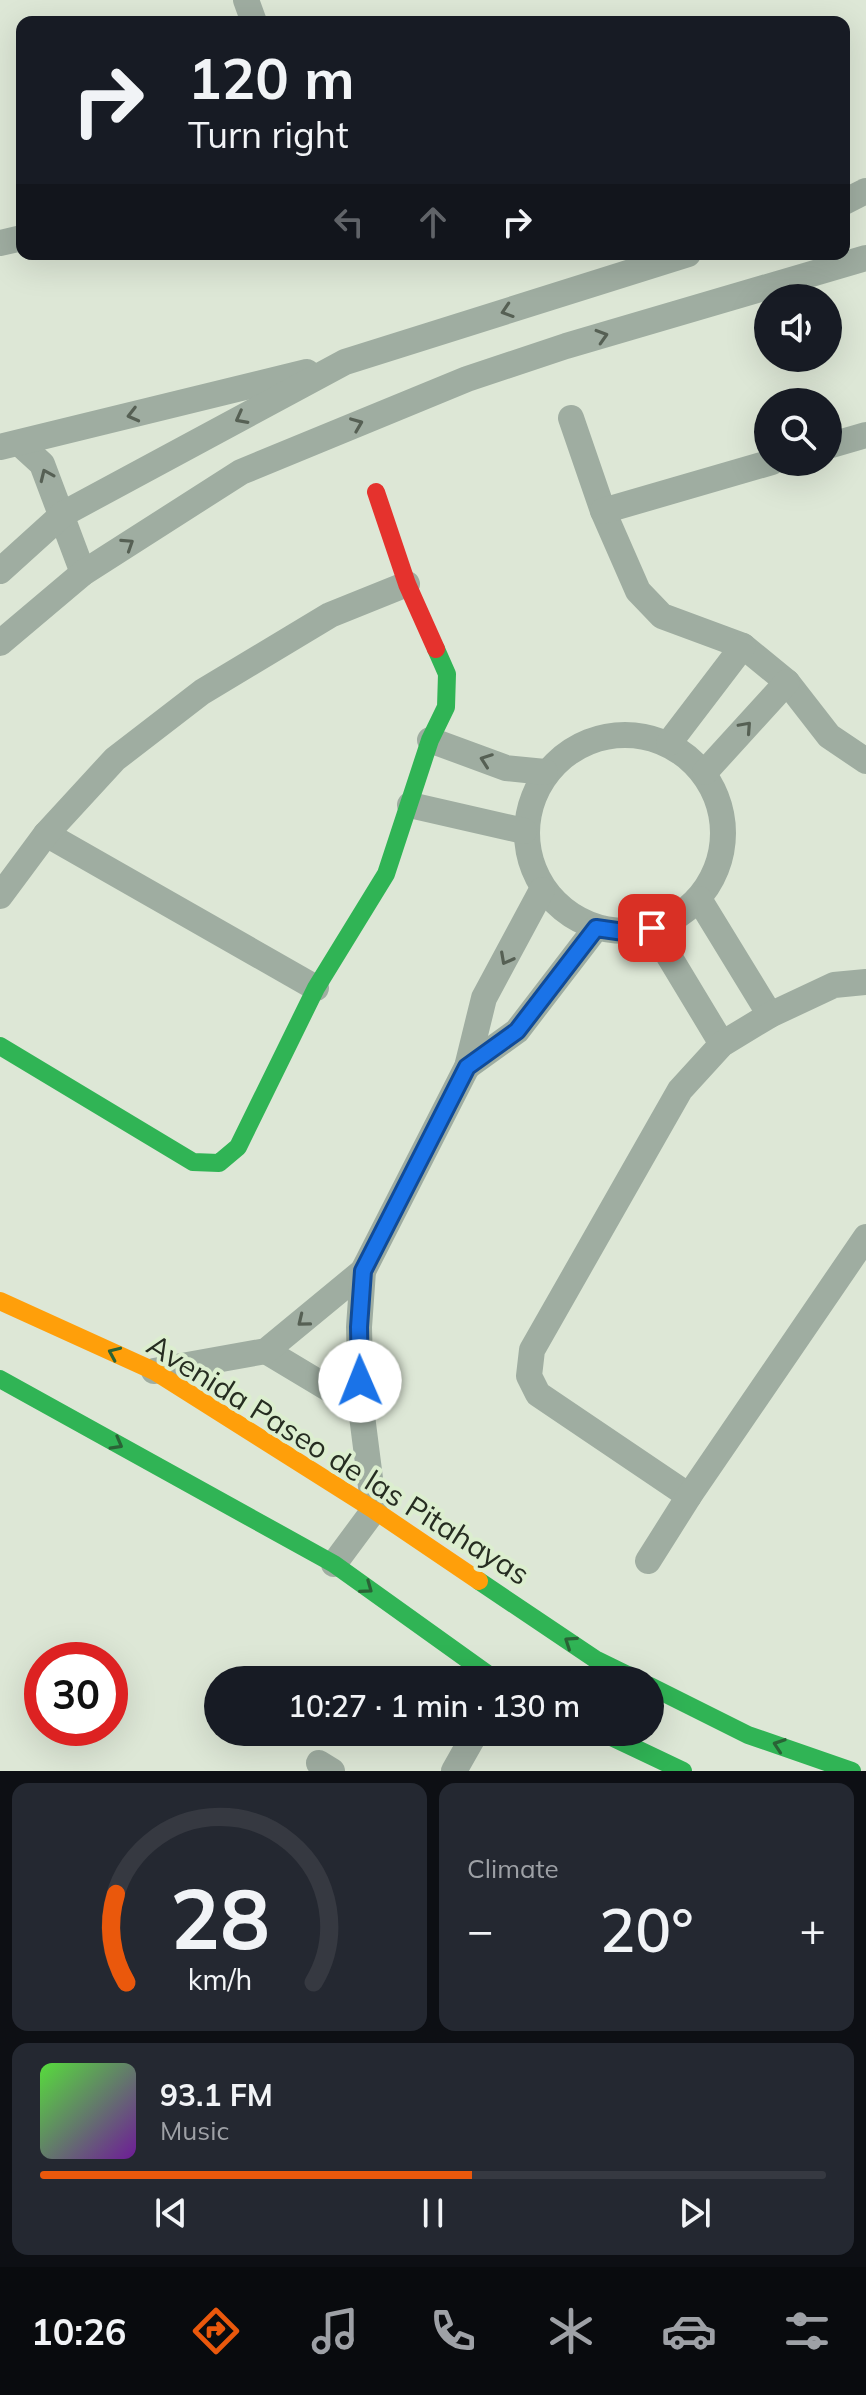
<!DOCTYPE html>
<meta charset="utf-8">
<style>
body{margin:0;font-family:Mulish,sans-serif;background:#242831;color:#f1f3f6;height:100vh;display:flex;flex-direction:column;font-size:30px;white-space:nowrap}
*{box-sizing:border-box;margin:0}
p{font-size:26px;color:#9ea1a6}
.icon{flex:none;width:44px;height:44px;fill:none;stroke:currentColor;stroke-width:2;stroke-linecap:round;stroke-linejoin:round}
.map{position:relative;height:1771px;overflow:hidden}
.drawer{display:flex;flex-direction:column;gap:12px;padding:12px;background:#0d0f14;flex:1}
.drawer>*{flex:none}
.top-card{position:absolute;left:16px;top:16px;width:834px;height:244px;border-radius:16px;box-shadow:0 8px 32px #0002;background:#171b24;color:#f1f3f6;overflow:hidden}
.controls{position:absolute;left:754px;top:284px;display:grid;gap:16px}
.controls a{display:grid;place-items:center;width:88px;height:88px;border-radius:50%;background:#171b24;box-shadow:0 8px 32px #0002;font-size:40px}
.speed{position:absolute;left:24px;top:1642px;display:flex;gap:16px;font-size:40px;font-weight:700;text-align:center}
.speed>*{display:grid;place-content:center;width:104px;height:104px;border-radius:50%;background:#171b24;box-shadow:0 8px 32px #0002;line-height:1}
.speed .limit{border:12px solid #d22;background:#fff;color:#111}
.pin{position:absolute;display:grid;place-items:center;width:68px;height:68px;color:#fff;margin:-34px;border-radius:16px;box-shadow:0 4px 12px #0006}
.me{position:absolute;width:88px;margin:-44px;rotate:359deg;stroke-linejoin:round;filter:drop-shadow(0 0 6px #0008)}
.turn{display:flex;align-items:center;gap:28px;height:168px;padding:0 40px;font-size:36px}
.turn .icon{width:104px;height:104px;stroke-width:2.5}
.turn b{display:block;font-size:56px;line-height:68px}
.lanes{display:flex;align-items:center;height:76px;padding:0 40px;background:#0003;justify-content:center;gap:40px;direction:ltr}
.lanes .off{opacity:.35}
.big{font-size:60px;font-weight:600;line-height:1.1}
.drawer .card{flex:1;display:flex;flex-direction:column;justify-content:center;gap:12px;min-width:0;padding:0 28px;border-radius:16px;background:#242831}
.drawer .dial{align-items:center;gap:0}
.dial svg{height:208px;overflow:visible;fill:none;stroke:#363941;stroke-width:7;stroke-linecap:round;text-anchor:middle}
.dial text{fill:#f1f3f6;stroke:none}
.song{display:flex;align-items:center;gap:24px}
.cover{width:96px;height:96px;border-radius:12px;background:linear-gradient(135deg,hsl(110 70% 55%),hsl(280 70% 35%))}
.played{height:8px;border-radius:4px;background:linear-gradient(90deg,#ea580c 55%,#363941 55%)}
.keys{display:flex;justify-content:space-around;direction:ltr}
.heat{display:flex;justify-content:space-between;align-items:center;font-size:44px;direction:ltr}
.drawer .tiles{flex:1;display:grid;gap:12px;grid-template-columns:1fr 1fr}
.card:last-child{grid-column:span 2}
.trip{position:absolute;left:204px;top:1666px;width:460px;height:80px;border-radius:40px;background:#171b24;box-shadow:0 8px 32px #0002;font-weight:600;line-height:80px;text-align:center}
.tabs{display:flex;height:128px;justify-content:space-around;align-items:center;background:#090b0e;color:#9ea1a6}
.tabs .icon{width:56px;height:56px}
.tabs .active{color:#ea580c}
.tabs b{font-size:36px;color:#f1f3f6}
.map>svg:first-child{display:block}
</style>
<div class="map">
<svg width="866" height="1771" viewBox="0 0 866 1771">
<rect width="100%" height="100%" fill="#dde7d6"/>
<g fill="none" stroke-linecap="round" stroke-linejoin="round">
<g stroke="#9fada1" stroke-width="26">
<polyline points="246,0 254,22"/>
<polyline points="844,202 866,191"/>
<polyline points="0,243 22,238"/>
<polyline points="571,418 603,511 638,591 662,616 743,646 787,682 829,736 866,761"/>
<polyline points="19,443 42,464 83,573"/>
<polyline points="828,446 866,435"/>
<polyline points="0,447 307,372"/>
<polyline points="603,511 772,462"/>
<polyline points="0,571 63,514 345,362 688,254"/>
<polyline points="0,643 83,573 241,472 467,379 566,346 866,258"/>
<circle cx="625" cy="833" r="98"/>
<polyline points="430,740 506,768 545,772"/>
<polyline points="669,743 743,646"/>
<polyline points="705,772 787,682"/>
<polyline points="410,805 524,831"/>
<polyline points="46,834 316,988"/>
<polyline points="0,896 46,834 115,759 202,692 330,615 407,584"/>
<polyline points="699,899 770,1015"/>
<polyline points="652,928 722,1044"/>
<polyline points="467,1067 517,1031 596,928"/>
<polyline points="266,1351 361,1408"/>
<polyline points="154,1371 266,1351 363,1271"/>
<polyline points="689,1496 538,1394 529,1376 532,1350 680,1090 722,1044 770,1015 834,985 866,982"/>
<polyline points="648,1561 689,1496 866,1237"/>
<polyline points="334,1564 374,1510 361,1408 359,1327 363,1271 467,1067 484,998 542,890"/>
<polyline points="319,1763 332,1771"/>
<polyline points="454,1771 476,1732"/>
</g>
<g stroke="#30b455" stroke-width="18">
<polyline points="0,1046 193,1162 219,1163 238,1147 316,988 386,874 430,740 446,707 447,674 436,649"/>
<polyline points="0,1379 334,1564 496,1680"/>
<polyline points="479,1581 595,1659 638,1680"/>
<polyline points="650,1686 748,1735 852,1771"/>
<polyline points="601,1732 683,1771"/>
</g>
<polyline stroke="#ff9f0a" stroke-width="18" points="0,1301 154,1371 374,1510 479,1581"/>
<polyline stroke="#e5322d" stroke-width="18" points="376,492 407,584 436,649"/>
</g>
<defs><path id="oneway-chevron" d="M-2-3.5L2.5 0L-2 3.5" fill="none" stroke-width="1.6" stroke-linecap="round" stroke-linejoin="round" transform="scale(2)"/></defs>
<g stroke="#566054">
<use href="#oneway-chevron" transform="translate(507 311) rotate(162)"/>
<use href="#oneway-chevron" transform="translate(602 336) rotate(-17)"/>
<use href="#oneway-chevron" transform="translate(133 415) rotate(166)"/>
<use href="#oneway-chevron" transform="translate(241 418) rotate(152)"/>
<use href="#oneway-chevron" transform="translate(357 424) rotate(-22)"/>
<use href="#oneway-chevron" transform="translate(46 475) rotate(-114)"/>
<use href="#oneway-chevron" transform="translate(128 544) rotate(-33)"/>
<use href="#oneway-chevron" transform="translate(746 727) rotate(-48)"/>
<use href="#oneway-chevron" transform="translate(486 760) rotate(-160)"/>
<use href="#oneway-chevron" transform="translate(506 959) rotate(118)"/>
<use href="#oneway-chevron" transform="translate(303 1321) rotate(141)"/>
</g>
<g stroke="#2a6336">
<use href="#oneway-chevron" transform="translate(114 1353) rotate(-156)"/>
<use href="#oneway-chevron" transform="translate(117 1444) rotate(29)"/>
<use href="#oneway-chevron" transform="translate(367 1588) rotate(36)"/>
<use href="#oneway-chevron" transform="translate(570 1642) rotate(-146)"/>
<use href="#oneway-chevron" transform="translate(779 1745) rotate(-161)"/>
</g>
<g fill="none" stroke-linecap="round" stroke-linejoin="round">
<g stroke="#114b97" stroke-width="20">
<polyline id="route" points="360,1381 359,1327 363,1271 467,1067 517,1031 596,928 624,932 652,928"/>
</g>
<use href="#route" stroke="#1a73e8" stroke-width="14"/>
</g>
<g text-anchor="middle" stroke-width="8" stroke-linejoin="round" paint-order="stroke">
<g font-size="30" fill="#262d21" stroke="#dceecf">
<text transform="translate(338 1460) rotate(32)" y="10">Avenida Paseo de las Pitahayas</text>
</g>
</g>
</svg>
<div class="controls">
<a><svg class="icon" aria-label="sound" viewBox="0 0 24 24"><path d="M4 9h4l5-4v14l-5-4H4zM17 9q2 3 0 6"/></svg></a>
<a><svg class="icon" aria-label="search" viewBox="0 0 24 24"><circle cx="10" cy="10" r="6"/><path d="M15 15l6 6"/></svg></a>
</div>
<div class="speed"><div class="limit">30</div></div>
<div class="pin" style="left:652px;top:928px;background:#d93025"><svg class="icon" aria-label="arrive" viewBox="0 0 24 24"><path d="M6 21V4h12l-3 4 3 4H6"/></svg></div>
<svg class="me" style="left:360px;top:1381px" viewBox="-20 -20 40 40"><circle r="19" fill="#fff"/><path d="M0-13L10 11 0 6-10 11z" fill="#1a73e8"/></svg>
<div class="trip">10:27 · 1 min · 130 m</div>
<div class="top-card">
<div class="turn"><svg class="icon" aria-label="right" viewBox="0 0 24 24"><path d="M7 20v-9h11M14 6l5 5-5 5"/></svg><div><b>120 m</b>Turn right</div></div>
<div class="lanes"><svg class="icon off" aria-label="left" viewBox="0 0 24 24"><path d="M17 20v-9H6M10 6l-5 5 5 5"/></svg><svg class="icon off" aria-label="ahead" viewBox="0 0 24 24"><path d="M12 20V5M6 11l6-6 6 6"/></svg><svg class="icon" aria-label="right" viewBox="0 0 24 24"><path d="M7 20v-9h11M14 6l5 5-5 5"/></svg></div>
</div>
</div>
<section class="drawer">
<div class="tiles">
<div class="card dial"><svg viewBox="0 0 100 80">
<path d="M14 69A42 42 0 1 1 86 69"/>
<path d="M14 69A42 42 0 0 1 10 35" stroke="#ea580c"/>
<text x="50" y="56" font-size="32" font-weight="700">28</text>
<text x="50" y="72" font-size="11">km/h</text>
</svg></div>
<div class="card"><p>Climate</p>
<div class="heat"><a>−</a><b class="big">20°</b><a>+</a></div>
</div>
<div class="card">
<div class="song"><i class="cover"></i><div><b>93.1 FM</b><p>Music</p></div></div>
<div class="played"></div>
<div class="keys"><svg class="icon" aria-label="previous" viewBox="0 0 24 24"><path d="M18 5L8 12l10 7zM5 5v14"/></svg><svg class="icon" aria-label="pause" viewBox="0 0 24 24"><path d="M8 5v14M16 5v14"/></svg><svg class="icon" aria-label="next" viewBox="0 0 24 24"><path d="M6 5l10 7-10 7zM19 5v14"/></svg></div>
</div>
</div>
</section>
<nav class="tabs">
<b>10:26</b>
<svg class="icon active" aria-label="directions" viewBox="0 0 24 24"><path d="M12 3l9 9-9 9-9-9zM9 14v-3h6M13 9l2 2-2 2"/></svg>
<svg class="icon" aria-label="music" viewBox="0 0 24 24"><path d="M9 18V5l10-2v13"/><circle cx="6" cy="18" r="3"/><circle cx="16" cy="16" r="3"/></svg>
<svg class="icon" aria-label="phone" viewBox="0 0 24 24"><path d="M5 4h4l2 5-3 2q2 4 5 5l2-3 5 2v4C11 20 4 13 5 4z"/></svg>
<svg class="icon" aria-label="climate" viewBox="0 0 24 24"><path d="M12 3v18M4 7l16 10M4 17L20 7"/></svg>
<svg class="icon" aria-label="car" viewBox="0 0 24 24"><path d="M5 17H2v-5l4-1 3-4h7l3 4 3 1v5h-3M9 17h6M6 11h13"/><circle cx="7" cy="17" r="2"/><circle cx="17" cy="17" r="2"/></svg>
<svg class="icon" aria-label="filters" viewBox="0 0 24 24"><path d="M4 7h16M4 17h16"/><circle cx="9" cy="7" r="2"/><circle cx="15" cy="17" r="2"/></svg>
</nav>
